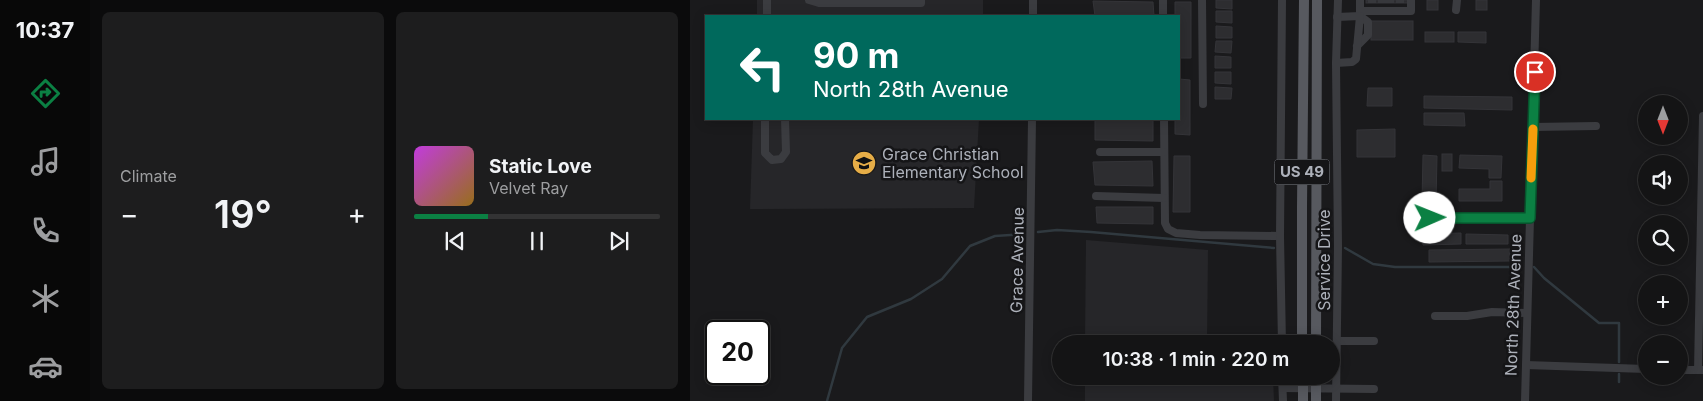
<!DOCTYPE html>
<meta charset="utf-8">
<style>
body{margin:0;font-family:Inter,sans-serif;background:#1d1d1e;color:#f1f3f6;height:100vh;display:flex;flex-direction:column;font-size:19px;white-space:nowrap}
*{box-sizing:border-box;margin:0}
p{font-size:16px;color:#9d9ea0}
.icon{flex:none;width:28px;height:28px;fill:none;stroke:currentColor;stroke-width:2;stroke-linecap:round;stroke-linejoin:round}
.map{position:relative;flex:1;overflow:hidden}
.panel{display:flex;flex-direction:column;gap:12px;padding:12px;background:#0b0b0c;width:600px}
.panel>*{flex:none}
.banner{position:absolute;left:15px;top:15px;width:475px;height:105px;border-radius:0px;box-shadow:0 2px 12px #0003,0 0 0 1px #333334;background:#00695c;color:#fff;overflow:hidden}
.needle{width:32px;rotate:180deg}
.controls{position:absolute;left:948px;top:95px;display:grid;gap:10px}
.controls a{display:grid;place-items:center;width:50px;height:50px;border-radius:50%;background:#141415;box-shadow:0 2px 12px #0003,0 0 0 1px #333334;font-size:25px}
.speed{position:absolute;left:15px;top:320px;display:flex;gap:10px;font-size:25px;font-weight:700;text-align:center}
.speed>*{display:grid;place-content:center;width:65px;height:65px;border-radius:50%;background:#141415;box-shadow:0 2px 12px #0003,0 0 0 1px #333334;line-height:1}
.speed .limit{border:2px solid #111;border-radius:8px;background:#fff;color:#111}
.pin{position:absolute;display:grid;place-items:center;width:42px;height:42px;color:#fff;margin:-21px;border:2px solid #fff;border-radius:50%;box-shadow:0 1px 5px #0007}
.me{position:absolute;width:55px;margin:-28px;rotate:89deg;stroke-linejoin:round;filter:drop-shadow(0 0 4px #0008)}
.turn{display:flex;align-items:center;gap:18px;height:105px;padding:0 25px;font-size:22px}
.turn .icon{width:65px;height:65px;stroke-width:2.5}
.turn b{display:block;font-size:35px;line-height:42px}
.big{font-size:38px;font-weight:600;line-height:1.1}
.panel .tile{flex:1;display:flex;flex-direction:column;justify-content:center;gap:8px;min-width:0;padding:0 18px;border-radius:8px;background:#1d1d1e}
.song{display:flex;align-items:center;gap:15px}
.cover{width:60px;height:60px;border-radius:8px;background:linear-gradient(135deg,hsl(290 70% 55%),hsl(40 70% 35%))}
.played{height:5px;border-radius:2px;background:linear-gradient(90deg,#0b8043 30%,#333334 30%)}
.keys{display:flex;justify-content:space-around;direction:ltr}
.heat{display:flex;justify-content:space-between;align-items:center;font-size:28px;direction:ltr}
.panel .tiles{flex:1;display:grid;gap:12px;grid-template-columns:repeat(2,1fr)}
.trip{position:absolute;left:362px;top:335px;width:288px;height:50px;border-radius:25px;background:#141415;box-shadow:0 2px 12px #0003,0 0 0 1px #333334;font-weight:600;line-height:50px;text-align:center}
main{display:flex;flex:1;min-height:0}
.tab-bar{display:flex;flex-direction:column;width:90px;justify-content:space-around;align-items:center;background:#080808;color:#9d9ea0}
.tab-bar .icon{width:35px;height:35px}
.tab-bar .on{color:#0b8043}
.tab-bar b{font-size:22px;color:#f1f3f6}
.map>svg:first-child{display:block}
</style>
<main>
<nav class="tab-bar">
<b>10:37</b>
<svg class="icon on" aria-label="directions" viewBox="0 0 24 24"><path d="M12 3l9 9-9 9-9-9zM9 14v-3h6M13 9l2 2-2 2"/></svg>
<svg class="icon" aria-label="music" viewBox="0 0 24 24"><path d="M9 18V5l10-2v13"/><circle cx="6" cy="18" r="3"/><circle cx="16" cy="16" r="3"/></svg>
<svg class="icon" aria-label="phone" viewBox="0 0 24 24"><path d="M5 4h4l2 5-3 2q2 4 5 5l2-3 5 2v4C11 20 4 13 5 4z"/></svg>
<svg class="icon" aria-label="climate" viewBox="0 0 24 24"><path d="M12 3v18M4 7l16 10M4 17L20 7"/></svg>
<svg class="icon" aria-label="car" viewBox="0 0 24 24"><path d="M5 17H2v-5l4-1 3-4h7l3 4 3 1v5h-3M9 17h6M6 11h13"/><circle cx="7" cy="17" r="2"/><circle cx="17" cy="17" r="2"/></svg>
</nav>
<section class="panel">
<div class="tiles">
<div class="tile"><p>Climate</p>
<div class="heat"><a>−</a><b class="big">19°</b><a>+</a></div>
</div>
<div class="tile">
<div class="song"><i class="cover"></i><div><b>Static Love</b><p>Velvet Ray</p></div></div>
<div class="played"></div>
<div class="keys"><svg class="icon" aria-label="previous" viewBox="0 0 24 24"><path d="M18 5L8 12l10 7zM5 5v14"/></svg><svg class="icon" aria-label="pause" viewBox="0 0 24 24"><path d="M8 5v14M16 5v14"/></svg><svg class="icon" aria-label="next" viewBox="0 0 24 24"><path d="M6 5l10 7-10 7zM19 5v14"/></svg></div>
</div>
</div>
</section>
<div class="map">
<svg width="1013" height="401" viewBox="0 0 1013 401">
<rect width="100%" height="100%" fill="#1a1a1c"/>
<g fill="#262629">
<rect x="67" y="0" width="226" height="16"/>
<polygon points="63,119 289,119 284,208 60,209"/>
<polygon points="396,240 518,250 517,344 395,344"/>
<polygon points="395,376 583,376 584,401 395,401"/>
</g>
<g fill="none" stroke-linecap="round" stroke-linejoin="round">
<g stroke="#30393f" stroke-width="2.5">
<polyline points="348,232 367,230 401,232 584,248"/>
<polyline points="655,248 683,264 705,267 831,267"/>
<polyline points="844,267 854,278 909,323 929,323 929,362"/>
<polyline points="929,374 929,382"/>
<polyline points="137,401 152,348 177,317 221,299 252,279 280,246 305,236 335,234"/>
</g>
</g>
<g fill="#2d2d30" stroke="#343438">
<polygon points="526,0 542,0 542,9 526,8"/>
<rect x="676" y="0" width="43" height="3"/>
<rect x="737" y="0" width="11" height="10"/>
<rect x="786" y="0" width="11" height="10"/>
<polygon points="403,1 463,2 464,16 405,16"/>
<polygon points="485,2 501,2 501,58 489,58 489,16 485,16"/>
<polygon points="526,11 542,11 542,23 526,22"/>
<rect x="681" y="21" width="42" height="19"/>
<polygon points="526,26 542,27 542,38 526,38"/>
<rect x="735" y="32" width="29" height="10"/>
<polygon points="768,32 796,32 796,43 768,42"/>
<polygon points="526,41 542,41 541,53 525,52"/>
<polygon points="525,56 541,57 541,68 525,68"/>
<polygon points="525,72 541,72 541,84 525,83"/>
<polygon points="489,79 500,80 500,135 485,134 485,119 489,119"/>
<polygon points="525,87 542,88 541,99 525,99"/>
<polygon points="678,88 702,88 702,106 677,106"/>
<polygon points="734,96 822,97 822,110 734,108"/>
<polygon points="734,113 774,113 775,126 734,125"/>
<polygon points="405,119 463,119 463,141 405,140"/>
<polygon points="705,129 705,157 667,157 667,130"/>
<rect x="752" y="154" width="10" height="17"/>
<polygon points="733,155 747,156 746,202 732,201"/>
<polygon points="770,155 812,156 811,178 799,178 799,169 769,168"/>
<polygon points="484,156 500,156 500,212 483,212"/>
<polygon points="462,161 463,186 405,185 403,162"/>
<polygon points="800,181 812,181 812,201 769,201 769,189 800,189"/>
<polygon points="406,207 463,207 463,224 407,223"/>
<polygon points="771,233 771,244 733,245 733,234"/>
<polygon points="776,234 818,235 818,244 776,244"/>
<polygon points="820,249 820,261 739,262 739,250"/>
</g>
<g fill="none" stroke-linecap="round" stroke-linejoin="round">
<g stroke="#37383c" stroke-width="8" stroke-dasharray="8 4" stroke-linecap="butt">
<polyline points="682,0 682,3"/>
<polyline points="692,0 692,3"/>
<polyline points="700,0 700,3"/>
<polyline points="710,0 710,3"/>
</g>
<g stroke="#3b3c40" stroke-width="8">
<polyline points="77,0 77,16"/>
<polyline points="119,0 129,3 231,3 231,0"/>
<polyline points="512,0 513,104"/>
<polyline points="766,10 767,0"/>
<polyline points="670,11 721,11 721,0"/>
<polyline points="343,16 343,0"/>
<polyline points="473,16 473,0"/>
<polyline points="667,46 678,35 678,22 670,16 670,0"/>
<polyline points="646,63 662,62 666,59 670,16 647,17"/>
<polyline points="75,119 75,153 82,160 91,159 96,152 95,119"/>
<polyline points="474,119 475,223 478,229 486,233 510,235 590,236"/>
<polyline points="843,127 906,126"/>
<polyline points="410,152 474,152"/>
<polyline points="406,196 474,198"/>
<polyline points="740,218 840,218"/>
<polyline points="745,316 777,316 802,312 837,313"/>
<polyline points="647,341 684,341"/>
<polyline points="592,344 590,236 592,0"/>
<polyline points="836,365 956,369"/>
<polyline points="989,370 1012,370"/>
<polyline points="1008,370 1013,116"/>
<polyline points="592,376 593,401"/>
<polyline points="593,388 684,389"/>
<polyline points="338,401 342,119"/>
<polyline points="646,401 648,246 646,63 648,0"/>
<polyline points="835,401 846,0"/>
</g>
<g stroke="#57595f" stroke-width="10">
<polyline points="612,344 612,207 614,0"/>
<polyline points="626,344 627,0"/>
<polyline points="613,376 613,401"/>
<polyline points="626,376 626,401"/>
</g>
</g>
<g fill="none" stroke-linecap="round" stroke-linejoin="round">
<g stroke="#07532c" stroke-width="12">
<polyline id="route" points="740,218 840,218 845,72"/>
</g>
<use href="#route" stroke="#0b8043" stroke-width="9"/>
<polyline stroke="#f59e0b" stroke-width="9" points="841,178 843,129"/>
</g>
<defs>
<g id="school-disc" transform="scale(1.25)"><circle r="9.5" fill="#e6ad47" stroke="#151517"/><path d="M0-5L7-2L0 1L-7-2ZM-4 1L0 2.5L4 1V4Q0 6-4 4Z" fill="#111"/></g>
</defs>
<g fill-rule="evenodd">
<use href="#school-disc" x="174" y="163"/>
</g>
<g text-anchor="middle" stroke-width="5" stroke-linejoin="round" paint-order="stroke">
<rect fill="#151517" stroke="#7f8289" stroke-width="1" x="584.5" y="159.5" width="55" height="25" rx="4"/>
<g font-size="15" font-weight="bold" fill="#adb1ba">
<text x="612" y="177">US 49</text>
</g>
<g font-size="16" fill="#adb1ba" stroke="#151517" text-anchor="start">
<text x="192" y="160">Grace Christian<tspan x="192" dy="18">Elementary School</tspan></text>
</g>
<g font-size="16" fill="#adb1ba" stroke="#151517">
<text transform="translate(327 260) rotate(-89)" y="6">Grace Avenue</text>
<text transform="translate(634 260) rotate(-90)" y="6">Service Drive</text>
<text transform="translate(823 305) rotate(-88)" y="6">North 28th Avenue</text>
</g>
</g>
</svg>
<div class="controls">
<a><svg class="needle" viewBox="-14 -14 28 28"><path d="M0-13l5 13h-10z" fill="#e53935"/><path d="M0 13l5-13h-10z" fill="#9d9ea0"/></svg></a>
<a><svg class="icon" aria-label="sound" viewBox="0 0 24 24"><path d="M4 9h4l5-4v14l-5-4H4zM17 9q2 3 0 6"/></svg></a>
<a><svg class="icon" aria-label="search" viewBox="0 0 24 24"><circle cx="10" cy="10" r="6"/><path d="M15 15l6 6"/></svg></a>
<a>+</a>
<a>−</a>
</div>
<div class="speed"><div class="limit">20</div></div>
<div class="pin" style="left:845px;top:72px;background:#d93025"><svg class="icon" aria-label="arrive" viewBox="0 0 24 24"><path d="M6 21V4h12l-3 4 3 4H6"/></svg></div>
<svg class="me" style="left:740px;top:218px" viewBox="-20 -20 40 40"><circle r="19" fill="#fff"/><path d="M0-13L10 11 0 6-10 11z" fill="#0b8043"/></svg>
<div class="trip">10:38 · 1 min · 220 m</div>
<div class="banner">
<div class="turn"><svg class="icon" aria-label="left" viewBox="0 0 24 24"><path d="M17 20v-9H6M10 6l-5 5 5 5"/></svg><div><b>90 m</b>North 28th Avenue</div></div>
</div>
</div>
</main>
